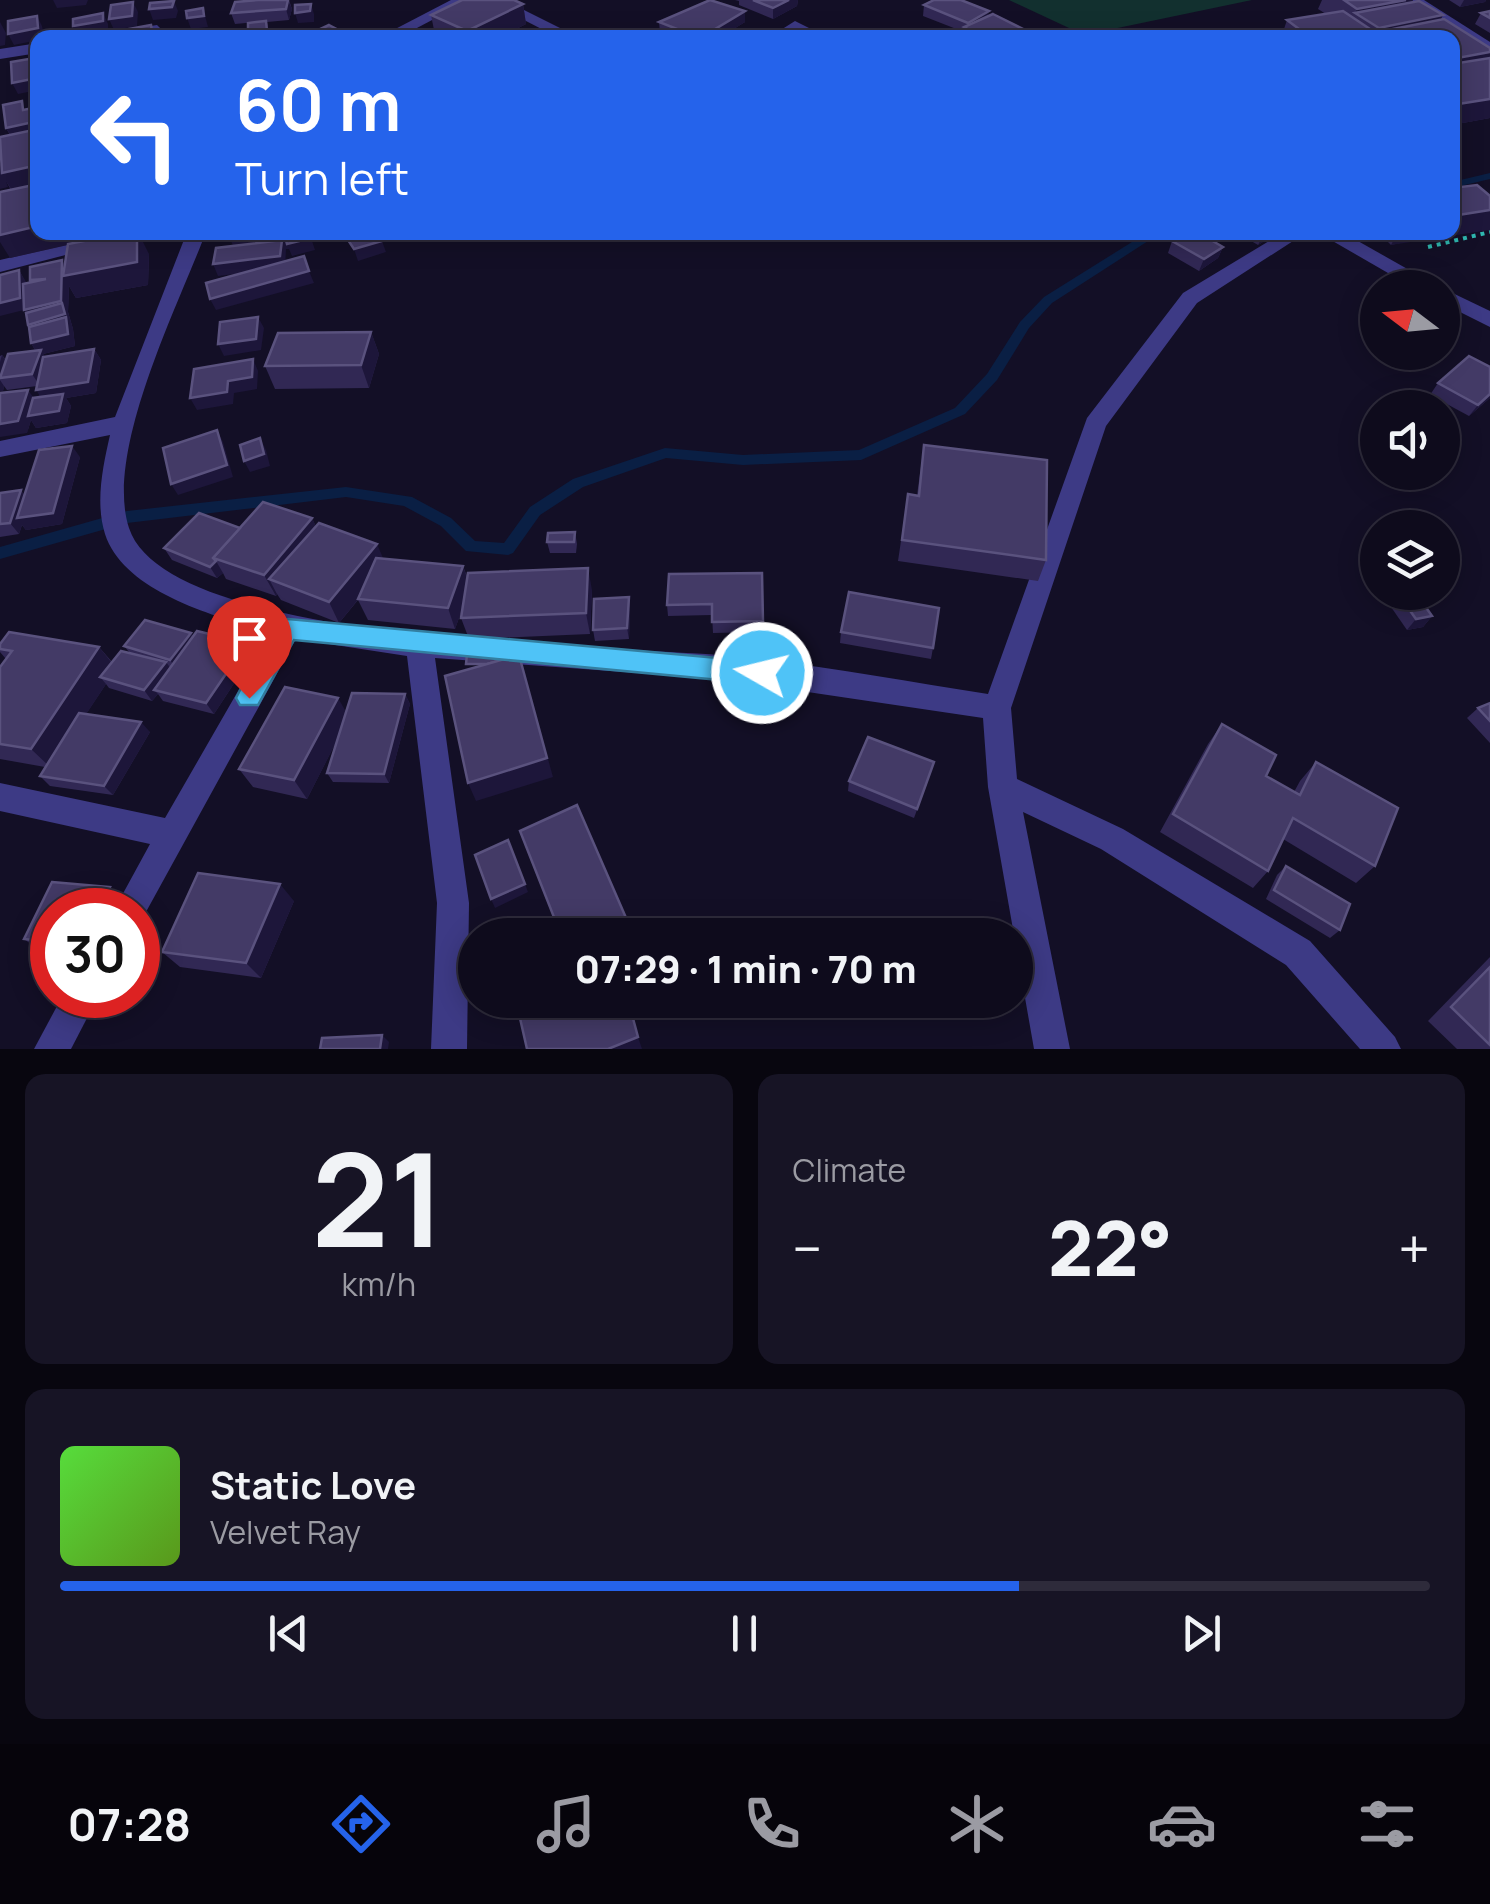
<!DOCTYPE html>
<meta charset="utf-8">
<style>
body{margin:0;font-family:Manrope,sans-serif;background:#171425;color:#f1f3f6;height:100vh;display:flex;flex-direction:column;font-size:38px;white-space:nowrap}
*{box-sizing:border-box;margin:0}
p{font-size:32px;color:#9b9ba3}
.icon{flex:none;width:55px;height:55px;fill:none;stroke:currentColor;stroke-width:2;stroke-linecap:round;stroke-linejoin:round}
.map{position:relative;height:1049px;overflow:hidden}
.panel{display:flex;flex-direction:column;gap:25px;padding:25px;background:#08060f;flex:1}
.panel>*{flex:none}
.guide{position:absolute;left:30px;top:30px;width:1430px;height:210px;border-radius:20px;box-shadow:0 5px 25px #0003,0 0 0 2px #2e2b3b;background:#2563eb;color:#fff;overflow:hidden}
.needle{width:65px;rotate:286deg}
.buttons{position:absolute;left:1360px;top:270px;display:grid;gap:20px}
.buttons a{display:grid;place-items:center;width:100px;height:100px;border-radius:50%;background:#0e0b1c;box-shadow:0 5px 25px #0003,0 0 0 2px #2e2b3b;font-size:50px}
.speed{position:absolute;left:30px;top:888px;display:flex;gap:20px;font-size:50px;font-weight:700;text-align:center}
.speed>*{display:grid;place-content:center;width:130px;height:130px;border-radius:50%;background:#0e0b1c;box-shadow:0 5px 25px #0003,0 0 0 2px #2e2b3b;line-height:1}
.speed .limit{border:15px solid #d22;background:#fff;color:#111}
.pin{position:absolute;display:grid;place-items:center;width:85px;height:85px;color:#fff;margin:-102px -42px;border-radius:50% 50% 50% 0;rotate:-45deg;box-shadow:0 0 10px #0007}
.pin .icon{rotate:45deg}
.me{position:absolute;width:110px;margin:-55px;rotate:278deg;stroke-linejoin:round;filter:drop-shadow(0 0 8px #0008)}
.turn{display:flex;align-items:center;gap:35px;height:210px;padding:0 40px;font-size:45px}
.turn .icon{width:130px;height:130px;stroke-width:2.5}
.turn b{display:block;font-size:70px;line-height:85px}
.big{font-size:75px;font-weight:800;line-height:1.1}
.panel .tile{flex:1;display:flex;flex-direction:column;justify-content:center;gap:15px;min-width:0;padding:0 35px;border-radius:20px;background:#171425}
.panel .dial{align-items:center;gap:0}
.dial b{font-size:130px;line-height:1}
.song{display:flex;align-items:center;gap:30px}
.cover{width:120px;height:120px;border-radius:15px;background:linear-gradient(135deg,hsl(110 70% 55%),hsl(90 70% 35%))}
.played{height:10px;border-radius:5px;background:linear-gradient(90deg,#2563eb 70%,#2e2b3b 70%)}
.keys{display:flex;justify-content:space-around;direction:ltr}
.heat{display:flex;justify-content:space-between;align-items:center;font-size:55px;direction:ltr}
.panel .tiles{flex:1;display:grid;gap:25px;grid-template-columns:1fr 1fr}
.tile:last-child{grid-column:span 2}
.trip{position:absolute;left:458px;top:918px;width:575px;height:100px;border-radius:50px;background:#0e0b1c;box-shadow:0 5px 25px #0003,0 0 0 2px #2e2b3b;font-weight:800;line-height:100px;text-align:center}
.menu{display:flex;height:160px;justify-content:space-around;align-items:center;background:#06040b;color:#9b9ba3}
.menu .icon{width:70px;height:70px}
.menu .selected{color:#2563eb}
.menu b{font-size:45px;color:#f1f3f6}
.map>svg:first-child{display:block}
</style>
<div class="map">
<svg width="1490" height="1049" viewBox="0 0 1490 1049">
<rect width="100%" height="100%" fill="#130f26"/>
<polygon fill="#12302f" points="1009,0 1252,0 1084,35"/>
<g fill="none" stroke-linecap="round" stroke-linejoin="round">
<g fill="#0a1f44" fill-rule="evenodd">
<polygon points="1490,173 1490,179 1452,188 1452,182"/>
<polygon points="1148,232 1162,232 1052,303 1029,328 997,380 965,414 861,460 743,465 666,458 583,487 540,515 513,553 508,555 466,551 441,526 404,506 346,497 127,523 0,559 0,547 127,511 346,487 412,497 451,518 475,541 504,543 530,507 573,479 665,448 743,455 859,450 955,408 987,374 1020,322 1044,297"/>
</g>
<polyline stroke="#2fb8b0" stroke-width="4" stroke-dasharray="4 5" stroke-linecap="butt" points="1428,247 1490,232"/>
<g fill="#3d3a85" fill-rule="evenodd">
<polygon points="451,0 470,0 398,38 378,38"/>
<polygon points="485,0 504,0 580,38 559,38"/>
<polygon points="1407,0 1424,0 1490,42 1490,54"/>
<polygon points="795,21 823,35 824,38 805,38 795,32 787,38 768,38"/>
<polygon points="157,25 170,38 99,38 106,33"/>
<polygon points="38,43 38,53 0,59 0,49"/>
<polygon points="118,232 154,232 0,272 0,260"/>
<path d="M187,232h19c-28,74 -102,220 -77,296 38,117 480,118 589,127 91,8 180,25 270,39l99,-276 96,-125 101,-61h23l-110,71 -91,123 -95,282 6,71 106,50 187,112 85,96 6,12h-41l-74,-84 -185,-116 -78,-37 47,237h-36l-46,-262 -5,-69 -263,-39 -285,-21 34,245 -2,146h-36l6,-146 -30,-247 -111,-17 -155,282 -3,2v-13h-24l36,-66 -150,-33v-28l165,35 107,-186c-53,-14 -148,-39 -167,-98 -10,-32 -2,-68 5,-99l-110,22v-16l115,-24z"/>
<polygon points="1317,232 1342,232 1441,288 1414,288"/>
<polygon points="1442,288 1490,311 1490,327 1442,303"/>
<polygon points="63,995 99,995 71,1049 34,1049"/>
</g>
</g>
<g fill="#312854">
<polygon points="258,0 289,0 292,9 289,20 267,22 270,38 250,38 248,33 257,22 235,24 231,13"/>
<polygon points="735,0 798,0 797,6 773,19 739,5 739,1"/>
<polygon points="1322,0 1413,0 1412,2 1443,15 1440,20 1490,48 1490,118 1452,125 1452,38 1281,38 1287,20 1326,14 1318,9"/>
<polygon points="1449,0 1486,0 1485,2 1460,7"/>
<polygon points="523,4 526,24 499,38 440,38 435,35 431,15"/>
<polygon points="924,5 988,17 1021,38 963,38 964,32 923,16"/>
<polygon points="1490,11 1490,33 1475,24 1481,13"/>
<polygon points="659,22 745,22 719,38 672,38 660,33"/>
<polygon points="3,105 38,232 71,232 72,243 149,254 148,285 76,298 69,286 68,312 73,329 75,346 43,354 45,357 94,349 101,360 96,393 66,398 71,406 67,423 36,428 31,420 27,433 33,398 40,397 37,386 7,390 4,386 3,391 0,391 0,356 2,355 6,360 35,350 31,343 19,270 26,283 31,282 30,280 65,265 67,245 10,258 11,190 6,181 8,187 1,165 10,135 6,128"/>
<polygon points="1248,232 1279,232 1258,245 1246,238"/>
<polygon points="1378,232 1452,232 1391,245"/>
<polygon points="1172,241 1223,247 1218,258 1199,271 1168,253"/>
<polygon points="371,332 379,354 369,388 275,389 265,366"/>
<polygon points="1490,367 1490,398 1469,416 1430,395 1438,383"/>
<polygon points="1442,441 1458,450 1450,462 1442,463"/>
<polygon points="924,445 1046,560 1038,581 898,561 908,494 917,495"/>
<polygon points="80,457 62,524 26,530 22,525 19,534 0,537 0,493 25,495"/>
<polygon points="312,518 316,527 383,559 463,566 468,579 592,590 590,634 469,639 461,618 463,607 455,629 368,620 358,600 339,623 281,600 277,594 276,596 226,579 223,573 217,578 172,560 164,548 240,528"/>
<polygon points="575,532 577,544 576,553 550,553 547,542"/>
<polygon points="762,573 763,632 713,633 712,615 668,616 667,605"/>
<polygon points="1399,595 1432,616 1423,627 1407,630 1391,607"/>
<polygon points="629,597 630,608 629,639 595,641 593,630"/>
<polygon points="841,632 933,648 931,659 840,643"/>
<polygon points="193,636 254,653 214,714 163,701 158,694 152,701 109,688 106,684 86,714 150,732 113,795 50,786 40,776 45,767 0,759 0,667 6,659 0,652 0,644 99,647 112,662 130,653 124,646"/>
<polygon points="405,694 410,704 389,783 333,782 327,773 337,740 307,799 253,787 239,769 346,712"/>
<polygon points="1490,703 1490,743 1467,718 1478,708"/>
<polygon points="1222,724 1266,776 1294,792 1300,781 1316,762 1375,866 1356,883 1283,839 1268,871 1253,888 1160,832 1208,744"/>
<polygon points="931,772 914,818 848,791 849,781"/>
<polygon points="1286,866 1340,930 1330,938 1266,899 1277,875"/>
<polygon points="52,882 110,887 120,896 113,910 52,910 52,949 35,947 24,939"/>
<polygon points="294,901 261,978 180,967 162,952"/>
<polygon points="1490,957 1490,1049 1457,1049 1428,1021"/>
</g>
<g fill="#1d163a">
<polygon points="53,0 88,0 86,5 57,8"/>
<polygon points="288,0 292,9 289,20 286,9"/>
<polygon points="789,0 798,0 797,6 773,19 773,8"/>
<polygon points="1406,0 1413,0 1404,19 1355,13 1357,9"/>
<polygon points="1464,0 1486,0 1485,2 1460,7"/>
<polygon points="174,1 178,11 176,18 153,20 149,9"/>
<polygon points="133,2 138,12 137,26 114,30 109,19"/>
<polygon points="311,4 314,14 314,22 298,23 295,13"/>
<polygon points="523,4 526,24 499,38 468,38 467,31"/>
<polygon points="203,8 208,27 191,29 187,18"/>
<polygon points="745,11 745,22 719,38 700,38"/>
<polygon points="989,11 987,22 967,28 968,23"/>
<polygon points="103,13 108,24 108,32 79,37 73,26"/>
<polygon points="1443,15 1433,36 1378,32 1375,38 1379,28"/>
<polygon points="37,16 42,26 44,38 38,38 38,40 14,45 8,34"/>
<polygon points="266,21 270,38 250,38 248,33"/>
<polygon points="0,22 6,33 5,45 0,46"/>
<polygon points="1023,29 1021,38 1004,38"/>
<polygon points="1490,52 1490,60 1452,78 1452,59"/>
<polygon points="35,58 38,62 38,90 18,94 12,83"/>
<polygon points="1490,99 1490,118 1452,125 1452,105"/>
<polygon points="38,121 38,134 13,139 6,128"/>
<polygon points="0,163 4,170 38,165 38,190 15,195 6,181 8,187 0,189"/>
<polygon points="1490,210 1490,230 1391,245 1398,232 1452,232 1452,216"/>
<polygon points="38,226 38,232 71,232 72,244 10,258 0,242 0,235"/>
<polygon points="138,232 149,254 148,285 76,298 69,286 68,312 73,329 75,346 43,354 48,362 40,386 32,374 38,355 31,343 35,336 28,325 32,322 24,310 62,260 69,272"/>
<polygon points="243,232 291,232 234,248 229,236"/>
<polygon points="1265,232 1279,232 1258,245"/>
<polygon points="285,237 311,238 315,250 292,256 289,249 286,249 285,268 218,276 213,264 267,241"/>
<polygon points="382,241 386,252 358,261 354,249"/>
<polygon points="1223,247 1218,258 1199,271 1204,259"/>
<polygon points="19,270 26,282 28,309 0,316 0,303"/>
<polygon points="309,271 314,283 216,310 210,299"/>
<polygon points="258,317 264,328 261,350 224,356 218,344"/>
<polygon points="371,332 379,354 369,388 361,365"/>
<polygon points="94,349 101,360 96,393 66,398 71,406 67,423 36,428 31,420 27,433 0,437 0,424 28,390 36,401 44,402 36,390"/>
<polygon points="2,355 10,367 0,378 0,362"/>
<polygon points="253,359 258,371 257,389 234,393 233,404 197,410 190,398 228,381"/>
<polygon points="0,380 4,386 3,391 0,391"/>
<polygon points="1490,394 1490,398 1469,416 1478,405"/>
<polygon points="217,430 223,442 233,477 178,495 171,484"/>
<polygon points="260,438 266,450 270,466 250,472 244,461"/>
<polygon points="72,446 80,457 62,524 26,530 22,525 19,534 10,523 21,490 30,502"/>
<polygon points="312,518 322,540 269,579 277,594 276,596 264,575"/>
<polygon points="377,544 386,565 339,623 329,602"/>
<polygon points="216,561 223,573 217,578 210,567"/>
<polygon points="463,566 470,587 455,629 448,608"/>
<polygon points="588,568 592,590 590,634 586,613"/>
<polygon points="629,597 630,608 629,639 627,628"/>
<polygon points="1432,616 1423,627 1407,630 1416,619"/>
<polygon points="191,633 199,644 178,671 170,660"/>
<polygon points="247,643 254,653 214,714 206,703"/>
<polygon points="99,647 116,668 100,677 106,684 51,768 31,749"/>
<polygon points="519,655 553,777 476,801 468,783"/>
<polygon points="166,662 174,673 154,690 158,694 152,701 144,690"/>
<polygon points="405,694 410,704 389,783 384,774"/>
<polygon points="338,698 349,717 307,799 294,780"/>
<polygon points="141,722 150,732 113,795 104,786"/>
<polygon points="280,884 294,901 261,978 246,963"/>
<polygon points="525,884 528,892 495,908 491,899"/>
<polygon points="110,887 120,896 113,910 99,910"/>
<polygon points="382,1035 389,1042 388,1049 380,1049"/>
<polygon points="638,1037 642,1049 608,1049"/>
</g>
<g fill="#433a66" stroke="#5a527e" stroke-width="2.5">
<polygon points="258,0 288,0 286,9 231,13 235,2"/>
<polygon points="462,0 514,0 523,4 467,31 431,15"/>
<polygon points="710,0 745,11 700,38 659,22"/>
<polygon points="753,0 789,0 773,8"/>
<polygon points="934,0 961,0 989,11 968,23 924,5"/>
<polygon points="1344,0 1406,0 1357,9"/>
<polygon points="174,1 172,7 149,9 150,3"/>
<polygon points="1419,1 1443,15 1379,28 1355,13"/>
<polygon points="133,2 132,16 109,19 111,5"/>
<polygon points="311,4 310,11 295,13 295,5"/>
<polygon points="203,8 204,16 187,18 186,11"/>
<polygon points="1343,11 1382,37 1311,38 1287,20"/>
<polygon points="1490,11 1490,18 1481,13"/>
<polygon points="103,13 103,21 73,26 73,19"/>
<polygon points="993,14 1023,29 1004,38 985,38 964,27"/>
<polygon points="37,16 38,28 8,34 8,21"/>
<polygon points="1444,19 1490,48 1490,52 1452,59 1452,38 1387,38 1378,32"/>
<polygon points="266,21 267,31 248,33 248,23"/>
<polygon points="151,25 153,38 101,38 101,34"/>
<polygon points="329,25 348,35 342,38 301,38"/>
<polygon points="244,30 244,38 202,38 202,35"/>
<polygon points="35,58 37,78 12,83 11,62"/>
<polygon points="1490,58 1490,99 1452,105 1452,64"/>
<polygon points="22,101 23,110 38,107 38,121 6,128 3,105"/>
<polygon points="38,129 38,165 2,173 0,137"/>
<polygon points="38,184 38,226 0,235 0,192"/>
<polygon points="1477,185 1490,196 1490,210 1452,216 1452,188"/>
<polygon points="132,232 137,232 137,262 63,276 68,244"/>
<polygon points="265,232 309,232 311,238 287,244 285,237 267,241"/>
<polygon points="374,232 378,232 382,241 354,249 348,240"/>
<polygon points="1187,232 1197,232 1223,247 1204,259 1172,241"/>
<polygon points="282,240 280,256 213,264 216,248"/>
<polygon points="304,256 309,271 210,299 206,283"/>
<polygon points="62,260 61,301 24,310 23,284 46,279 30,280 30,267"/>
<polygon points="19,270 20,298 0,303 0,275"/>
<polygon points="62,303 65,314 28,325 26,313"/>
<polygon points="66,317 68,334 31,343 29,327"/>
<polygon points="258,317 256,339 218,344 220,322"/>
<polygon points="371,332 361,365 265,366 278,333"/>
<polygon points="94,349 88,382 36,390 43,357"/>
<polygon points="41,350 32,374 0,378 8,354"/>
<polygon points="1469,356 1490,367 1490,394 1478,405 1438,383"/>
<polygon points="253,359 252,377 228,381 227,392 190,398 194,369"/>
<polygon points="28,390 18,421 0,424 0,393"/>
<polygon points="63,394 59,411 28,416 33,398"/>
<polygon points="217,430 227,465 171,484 163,448"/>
<polygon points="260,438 264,454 244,461 240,445"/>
<polygon points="1449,440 1458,450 1442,453 1442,441"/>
<polygon points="924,445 1047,460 1046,560 902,540 908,494 919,496"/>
<polygon points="72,446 53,513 17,518 39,450"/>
<polygon points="21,490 10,523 0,524 0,493"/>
<polygon points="263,502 312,518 264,575 213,558"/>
<polygon points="199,513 240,528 213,558 216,561 210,567 164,548"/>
<polygon points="319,523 377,544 329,602 269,579"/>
<polygon points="575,532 574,542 547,542 548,533"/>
<polygon points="376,558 463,566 448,608 358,599"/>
<polygon points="588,568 586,613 461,618 468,573"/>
<polygon points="762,573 763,621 712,622 712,604 667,605 669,574"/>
<polygon points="849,592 939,608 933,648 841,632"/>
<polygon points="1415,592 1432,616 1416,619 1399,595"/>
<polygon points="629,597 627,628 593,630 594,599"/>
<polygon points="145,620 191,633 170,660 124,646"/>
<polygon points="197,631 247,643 206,703 154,690"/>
<polygon points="9,632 99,647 31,749 0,744 0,667 12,651 0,649 0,644"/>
<polygon points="121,651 166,662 144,690 100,677"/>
<polygon points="503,653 502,660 487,664 466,664 467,654"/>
<polygon points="519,655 547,758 468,783 445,676"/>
<polygon points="285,687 338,698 294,780 239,769"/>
<polygon points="352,693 405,694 384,774 327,773"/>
<polygon points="1490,703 1490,721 1478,708"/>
<polygon points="79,713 141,722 104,786 40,776"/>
<polygon points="1222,724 1276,755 1266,776 1300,795 1316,762 1398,808 1375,866 1293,818 1268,871 1173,814"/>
<polygon points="868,737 934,762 917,809 849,781"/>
<polygon points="577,805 633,934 631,935 561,935 520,831"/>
<polygon points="508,840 525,884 491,899 475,855"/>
<polygon points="1286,866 1350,904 1340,930 1274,890"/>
<polygon points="198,873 280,884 246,963 162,952"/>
<polygon points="52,882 110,887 99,910 52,910 52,942 24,939"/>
<polygon points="1490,967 1490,1045 1451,1007"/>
<polygon points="529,1000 628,1000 638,1037 608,1049 527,1049 517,1005"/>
<polygon points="382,1035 380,1049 320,1049 322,1038"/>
</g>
<polygon fill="#4fc3f7" stroke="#337fa1" stroke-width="2.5" points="288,619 762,662 774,673 762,684 294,640 258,705 240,705 236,698 240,690 279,622"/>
</svg>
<div class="buttons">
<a><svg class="needle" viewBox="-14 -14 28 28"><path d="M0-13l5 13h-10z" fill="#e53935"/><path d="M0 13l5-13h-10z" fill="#9b9ba3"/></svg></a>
<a><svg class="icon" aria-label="sound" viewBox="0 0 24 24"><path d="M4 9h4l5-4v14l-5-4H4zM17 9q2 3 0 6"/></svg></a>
<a><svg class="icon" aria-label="layers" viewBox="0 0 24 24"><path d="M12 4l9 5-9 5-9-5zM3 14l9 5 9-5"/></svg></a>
</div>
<div class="speed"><div class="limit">30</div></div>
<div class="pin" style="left:249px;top:698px;background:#d93025"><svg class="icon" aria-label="arrive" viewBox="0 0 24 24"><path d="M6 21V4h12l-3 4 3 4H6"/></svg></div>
<svg class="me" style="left:762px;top:673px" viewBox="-20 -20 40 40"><circle r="17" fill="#4fc3f7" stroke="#fff" stroke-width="3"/><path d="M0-11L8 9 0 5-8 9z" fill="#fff"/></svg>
<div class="trip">07:29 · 1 min · 70 m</div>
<div class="guide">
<div class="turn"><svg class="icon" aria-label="left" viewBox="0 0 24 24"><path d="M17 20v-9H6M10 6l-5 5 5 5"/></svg><div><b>60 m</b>Turn left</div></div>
</div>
</div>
<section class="panel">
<div class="tiles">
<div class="tile dial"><b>21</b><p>km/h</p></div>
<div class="tile"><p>Climate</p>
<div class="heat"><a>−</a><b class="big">22°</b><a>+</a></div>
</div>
<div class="tile">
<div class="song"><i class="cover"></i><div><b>Static Love</b><p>Velvet Ray</p></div></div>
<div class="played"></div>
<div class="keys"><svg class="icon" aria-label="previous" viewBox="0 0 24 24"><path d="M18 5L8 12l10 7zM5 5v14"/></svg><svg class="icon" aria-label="pause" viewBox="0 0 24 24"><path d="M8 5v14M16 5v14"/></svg><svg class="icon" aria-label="next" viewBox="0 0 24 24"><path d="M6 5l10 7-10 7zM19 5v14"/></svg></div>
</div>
</div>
</section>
<nav class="menu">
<b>07:28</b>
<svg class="icon selected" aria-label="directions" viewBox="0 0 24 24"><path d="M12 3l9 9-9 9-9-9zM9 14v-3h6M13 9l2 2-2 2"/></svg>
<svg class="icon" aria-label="music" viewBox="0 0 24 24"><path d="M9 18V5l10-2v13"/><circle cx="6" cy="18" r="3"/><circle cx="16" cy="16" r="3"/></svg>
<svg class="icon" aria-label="phone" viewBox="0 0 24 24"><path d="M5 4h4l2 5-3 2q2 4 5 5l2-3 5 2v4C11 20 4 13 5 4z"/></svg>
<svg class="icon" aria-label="climate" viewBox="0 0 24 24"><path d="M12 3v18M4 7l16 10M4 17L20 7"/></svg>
<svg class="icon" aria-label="car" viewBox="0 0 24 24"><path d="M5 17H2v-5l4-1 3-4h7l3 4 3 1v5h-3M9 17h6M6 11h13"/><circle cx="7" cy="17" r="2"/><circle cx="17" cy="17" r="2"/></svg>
<svg class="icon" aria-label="filters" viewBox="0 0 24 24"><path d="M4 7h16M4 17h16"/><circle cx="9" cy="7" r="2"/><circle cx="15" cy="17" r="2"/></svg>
</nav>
